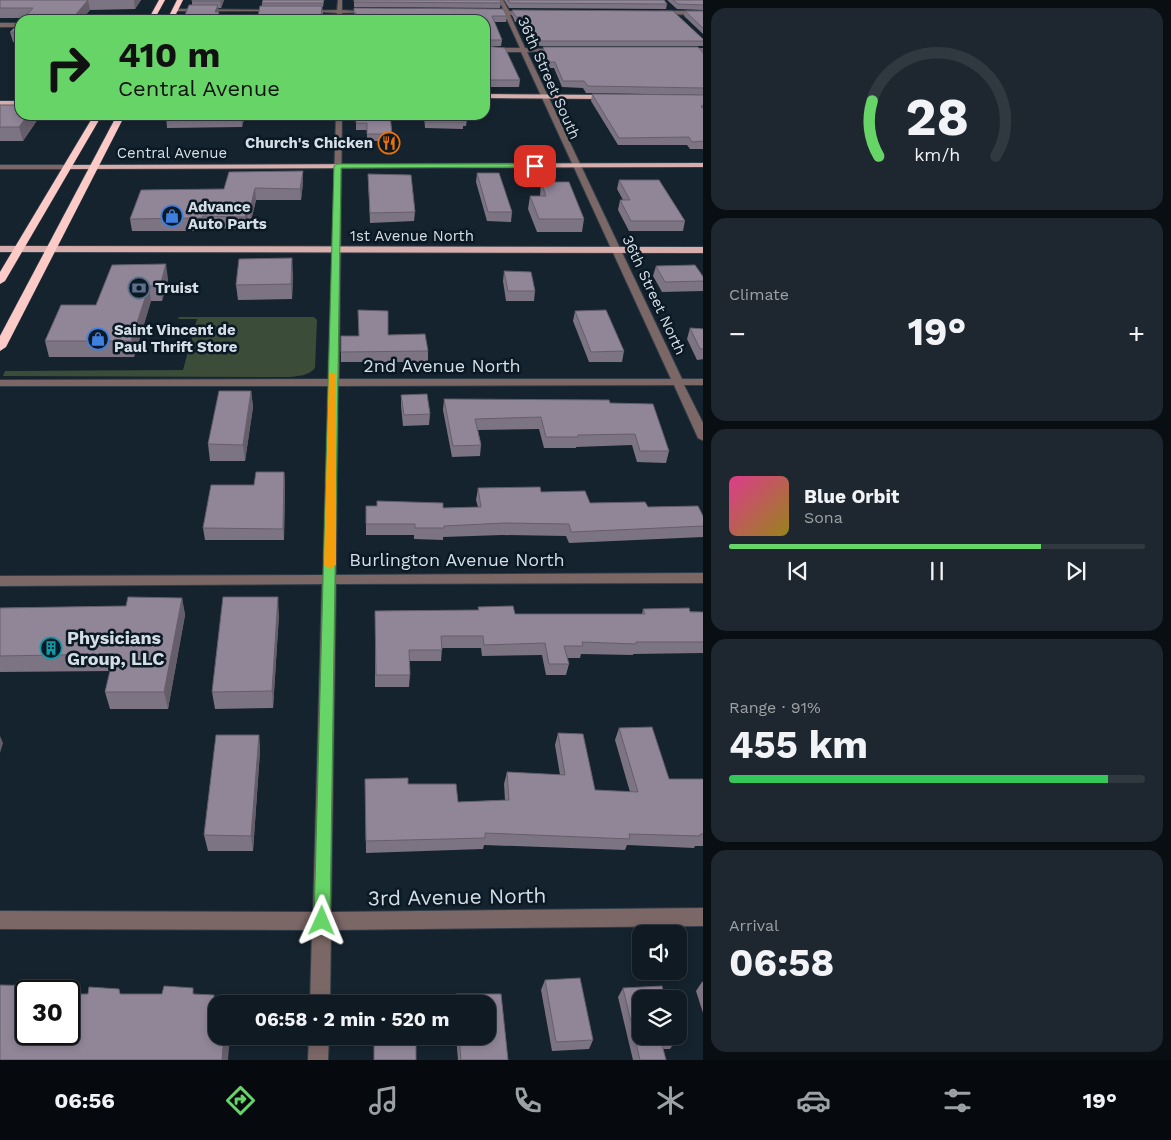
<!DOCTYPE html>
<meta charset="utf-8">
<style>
body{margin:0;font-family:"Work Sans",sans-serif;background:#1e272f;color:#f1f3f6;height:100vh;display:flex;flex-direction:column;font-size:19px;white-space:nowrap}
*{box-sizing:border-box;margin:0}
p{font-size:16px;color:#9ca1a5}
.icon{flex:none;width:28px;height:28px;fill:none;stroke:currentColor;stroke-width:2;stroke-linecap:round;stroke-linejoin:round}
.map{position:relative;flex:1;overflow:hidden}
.drawer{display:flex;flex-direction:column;gap:8px;padding:8px;background:#090e13;width:468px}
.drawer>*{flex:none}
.top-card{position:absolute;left:15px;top:15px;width:475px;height:105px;border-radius:15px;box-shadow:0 2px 8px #0003,0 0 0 1px #303840;background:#66d466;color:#111;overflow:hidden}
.buttons{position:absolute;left:632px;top:925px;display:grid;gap:10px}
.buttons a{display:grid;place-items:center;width:55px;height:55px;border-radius:10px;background:#101a22;box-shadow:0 2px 8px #0003,0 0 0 1px #303840;font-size:25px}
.speed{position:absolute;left:15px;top:980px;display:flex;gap:10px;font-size:25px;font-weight:700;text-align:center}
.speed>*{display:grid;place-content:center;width:65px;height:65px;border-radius:50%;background:#101a22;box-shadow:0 2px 8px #0003,0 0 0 1px #303840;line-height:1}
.speed .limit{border:2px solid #111;border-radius:8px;background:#fff;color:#111}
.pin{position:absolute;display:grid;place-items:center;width:42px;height:42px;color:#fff;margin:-21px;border-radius:10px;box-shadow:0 2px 8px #0006}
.me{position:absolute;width:55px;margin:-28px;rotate:1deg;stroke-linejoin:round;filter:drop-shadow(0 0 4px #0008)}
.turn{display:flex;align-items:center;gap:18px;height:105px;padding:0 20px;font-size:22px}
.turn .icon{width:65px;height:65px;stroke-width:2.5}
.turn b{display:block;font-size:35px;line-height:42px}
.big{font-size:38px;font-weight:700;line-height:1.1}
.drawer .widget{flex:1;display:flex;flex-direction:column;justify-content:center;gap:8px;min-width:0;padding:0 18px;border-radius:15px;background:#1e272f}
.drawer .dial{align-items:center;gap:0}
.dial svg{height:130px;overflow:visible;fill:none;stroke:#303840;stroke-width:7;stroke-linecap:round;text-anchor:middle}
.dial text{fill:#f1f3f6;stroke:none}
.song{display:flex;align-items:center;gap:15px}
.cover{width:60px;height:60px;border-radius:8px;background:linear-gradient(135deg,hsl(330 70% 55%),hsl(50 70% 35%))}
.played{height:5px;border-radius:2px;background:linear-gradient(90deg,#66d466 75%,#303840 75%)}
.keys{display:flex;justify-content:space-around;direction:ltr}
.heat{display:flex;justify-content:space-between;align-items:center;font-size:28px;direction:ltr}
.charge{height:8px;border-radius:4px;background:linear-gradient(90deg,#34c759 91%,#303840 0)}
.trip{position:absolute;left:208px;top:995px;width:288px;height:50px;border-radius:15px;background:#101a22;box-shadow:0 2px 8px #0003,0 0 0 1px #303840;font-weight:700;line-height:50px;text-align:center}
.menu{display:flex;height:80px;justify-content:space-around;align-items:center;background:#060a0e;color:#9ca1a5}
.menu .icon{width:35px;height:35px}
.menu .on{color:#66d466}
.menu b{font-size:22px;color:#f1f3f6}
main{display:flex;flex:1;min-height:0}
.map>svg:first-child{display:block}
</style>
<main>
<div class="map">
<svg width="704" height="1060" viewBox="0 0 704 1060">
<rect width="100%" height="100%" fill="#15232e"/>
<path fill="#3b4c39" d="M179,317h135l3,3 -2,48c-7,8 -16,8 -26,9l-286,-1 2,-5 178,-1 14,-51h-19z"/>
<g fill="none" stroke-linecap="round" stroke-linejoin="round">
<g stroke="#303d48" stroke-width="2">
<g id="minor">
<polygon points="338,0 342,0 342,10 372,12 342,13 342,20 336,20 337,13 305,11 337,10"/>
<polygon points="499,0 503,0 509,11 533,13 510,15 525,48 563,50 527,52 682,379 704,379 704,385 684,385 704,425 704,441 698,438 674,385 338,386 336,575 704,573 704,583 336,584 331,912 704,908 704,926 331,930 330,1004 310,1004 312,930 0,929 0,911 313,912 322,584 0,586 0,576 323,575 328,386 0,386 0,380 328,379 336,115 342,115 339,379 671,379 521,52 485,52 485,48 520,48 505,15 487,13 504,11"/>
<polygon points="175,9 275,10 277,11 173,11"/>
<polygon points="660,11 704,11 704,15 658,14"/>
<rect x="0" y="23" width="20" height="4"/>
<polygon points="0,165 68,165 72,167 68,169 0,169"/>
<polygon points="309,1036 329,1036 328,1060 308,1060"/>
</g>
</g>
<g stroke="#303d48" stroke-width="2">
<g id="major">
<polygon points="485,94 607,95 610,97 607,99 485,98"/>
<rect x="0" y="101" width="20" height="4"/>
<polygon points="704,163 704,167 68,169 64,167 68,165"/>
<polygon points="0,246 704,247 704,253 0,252"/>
</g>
</g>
<g stroke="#303d48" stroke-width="1">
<g id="highway">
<polygon points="159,0 165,0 154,20 148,20"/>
<polygon points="177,0 183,0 173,20 167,20"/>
<polygon points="94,115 102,115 5,281 0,284 0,272"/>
<polygon points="117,115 125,115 6,347 0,351 0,336"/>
</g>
</g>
<use href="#minor" fill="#7b6766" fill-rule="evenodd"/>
<use href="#major" fill="#d7aeab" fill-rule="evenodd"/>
<use href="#highway" fill="#fccac7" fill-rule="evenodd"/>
</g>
<g fill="#7c7383">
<polygon points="0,0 141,0 135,9 90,10 81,20 22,20 24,18 0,18"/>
<polygon points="224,0 221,8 218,8 219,16 258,16 262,6 262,3 324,0 323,7 322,7 323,14 183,20 192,5 192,1"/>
<polygon points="354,0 501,3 500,8 354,7"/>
<polygon points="504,0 664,0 667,4 666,9 509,8"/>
<polygon points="667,0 704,0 704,10 677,9"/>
<polygon points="354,8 507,16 506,22 494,22 502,40 501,46 485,46 354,19"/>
<polygon points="512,10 704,40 704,46 538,46 526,22 515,22 512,15"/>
<polygon points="685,11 704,11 704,35 684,16"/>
<polygon points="20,22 20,43 13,42 10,32"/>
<polygon points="485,46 520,80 519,87 485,87"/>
<polygon points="543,47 704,48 704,95 586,93 583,88 562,87 554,68 547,68 542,54"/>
<polygon points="592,94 704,95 704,149 690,149 687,145 618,145 591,101"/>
<polygon points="0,105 20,115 37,115 38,119 23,141 0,141"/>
<polygon points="166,115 245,115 242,127 167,128"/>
<polygon points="356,115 392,134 391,141 367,141 367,130 356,130"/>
<polygon points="424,115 466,115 467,119 466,126 463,126 463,129 425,128"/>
<polygon points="303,171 303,182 301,200 256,200 251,221 248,221 246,229 204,228 204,231 132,231 130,219 224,189"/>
<polygon points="477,173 512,212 511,222 487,221 476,182"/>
<polygon points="368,174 415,212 414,221 370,223"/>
<polygon points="619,180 685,221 683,231 629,231 618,210 620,200 623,200 617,189"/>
<polygon points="541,182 584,219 582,232 537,232 528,209 530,196 540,196"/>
<polygon points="656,266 704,278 704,289 703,291 662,292 653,276"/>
<polygon points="504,271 535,291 534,301 506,301 503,281"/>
<polygon points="293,273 292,299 238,300 236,285"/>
<polygon points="168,279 162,301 151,301 134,357 49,357 45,341 96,305"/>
<polygon points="575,311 624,351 622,362 589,362 573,321"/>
<polygon points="690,328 704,329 704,359 697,360 687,339"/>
<polygon points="341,336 428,351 428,362 341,362"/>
<polygon points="251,391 253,407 245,461 210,461 208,444"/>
<polygon points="401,395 430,414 429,425 403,426 401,406"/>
<polygon points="444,399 610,403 669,451 666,463 637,462 632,445 576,447 576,448 544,448 539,429 478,430 481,445 480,456 452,457 443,410"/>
<polygon points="284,472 285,484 284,540 205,540 203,528 254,485"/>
<polygon points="478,488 541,492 590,503 648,507 704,518 704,536 703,537 569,543 566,536 502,535 443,537 443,540 414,539 414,535 366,535 366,506 443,508 478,507 476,500"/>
<polygon points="182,598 185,615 168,709 110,709 105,692 110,671 0,672 0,608 126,606"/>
<polygon points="478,607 515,614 642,614 643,609 704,612 704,653 633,654 633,655 581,654 580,658 567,658 569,664 566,675 546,675 542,655 482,656 481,648 442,648 441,661 409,661 410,675 409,687 375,687 375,611 478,610"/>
<polygon points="279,614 273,708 215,709 212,692"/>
<polygon points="619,728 669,779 704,779 704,846 695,846 694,848 627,845 625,850 484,845 483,849 366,853 365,779 408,784 458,802 505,800 504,784 507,772 560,775 555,745 558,733 595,790 630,792 615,740"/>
<polygon points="259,735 260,751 253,851 208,851 204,835"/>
<polygon points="545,980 593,1040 589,1049 552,1051 541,990"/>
<polygon points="704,981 704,1016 696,991 702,982"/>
<polygon points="623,988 676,1040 670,1049 663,1049 666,1060 633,1060 618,997"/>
<polygon points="456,994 501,994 508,1060 458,1060 456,1036 486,1036 486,1004 454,1004"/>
</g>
<g fill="#655e6a">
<polygon points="88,0 90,10 81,20 71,20"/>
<polygon points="134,0 141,0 135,9"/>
<polygon points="221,0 224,0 221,8 220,1"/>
<polygon points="218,5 219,20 215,12"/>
<polygon points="28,115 37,115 38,119 23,141 19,127"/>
<polygon points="241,115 245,115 242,127"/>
<polygon points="303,171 303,182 301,200 300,189"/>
<polygon points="255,188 256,200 251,221 250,209"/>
<polygon points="247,209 248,221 246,229 245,217"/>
<polygon points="203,216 204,228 204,231 202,218"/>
<polygon points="292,258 293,273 292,299 291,284"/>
<polygon points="166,264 168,279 162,301 160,286"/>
<polygon points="149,286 151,301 134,357 131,341"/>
<polygon points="251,391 253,407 245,461 243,445"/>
<polygon points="284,472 285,484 284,540 283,529"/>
<polygon points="278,597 279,614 273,708 272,691"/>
<polygon points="182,598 185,615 168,709 164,692"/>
<polygon points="259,735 260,751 253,851 251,836"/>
<polygon points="0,736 3,743 0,753"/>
<polygon points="214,995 216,1004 216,1029 213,1016"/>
<polygon points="224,1036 230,1036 228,1060 222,1060"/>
</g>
<g fill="#908698" stroke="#655e6a">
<polygon points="0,0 88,0 71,20 22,20 33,8 0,8"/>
<polygon points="192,0 221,0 220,1 192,1"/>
<polygon points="263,0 324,0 323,3 262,3"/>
<polygon points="354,0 500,0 501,3 354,2"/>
<polygon points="508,0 664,0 667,4 510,3"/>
<polygon points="673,0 704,0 704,5 678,4"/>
<polygon points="189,5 218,5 215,12 219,12 217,16 258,16 260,6 322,6 321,20 183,20"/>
<polygon points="354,8 503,9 507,16 492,16 502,40 486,40 485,42 485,20 356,20 356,13 354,13"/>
<polygon points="512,10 673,11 704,40 704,41 539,41 527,17 516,17"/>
<polygon points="685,11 704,11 704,29"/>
<polygon points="20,22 20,32 10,32"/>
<polygon points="485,46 505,48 520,80 485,80"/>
<polygon points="543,47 698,47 704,54 704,88 588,86 584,81 563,81 555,62 548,62"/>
<polygon points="592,94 704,95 704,105 701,106 702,108 704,108 704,141 692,142 689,137 619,138"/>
<polygon points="0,105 20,105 20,115 28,115 19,127 0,127"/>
<polygon points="356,115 390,115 392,134 367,134 367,123 356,123"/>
<polygon points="425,115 466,115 467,119 463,119 464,122 425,122"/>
<polygon points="303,171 300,189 255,188 250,209 247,209 245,217 203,216 202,218 130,219 141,190 224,189 229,172"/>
<polygon points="477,173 499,173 512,212 488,212"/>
<polygon points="368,174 411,175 415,212 370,213"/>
<polygon points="619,180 659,180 685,221 631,221 620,200 630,200"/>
<polygon points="541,182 569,182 584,219 539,219 530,196 546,196"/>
<polygon points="292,258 291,284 236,285 239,259"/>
<polygon points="166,264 160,286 149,286 131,341 45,341 61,305 96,305 112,265"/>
<polygon points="695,265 704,278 704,281 665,282 656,266"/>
<polygon points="504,271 531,272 535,291 508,291"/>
<polygon points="358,310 388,311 388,335 425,334 428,351 341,352 341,336 359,336"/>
<polygon points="606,310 624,351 591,352 575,311"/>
<polygon points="690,328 704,329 704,349 700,349"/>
<polygon points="219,391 251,391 243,445 208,444"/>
<polygon points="427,394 430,414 404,415 401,395"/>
<polygon points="444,399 609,400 610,403 653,404 669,451 640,451 635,434 578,435 578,437 546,437 541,417 475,419 481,445 453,446"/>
<polygon points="256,472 284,472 283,529 203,528 211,485 254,485"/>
<polygon points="540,487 541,492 585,491 590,503 645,502 648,507 698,506 704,518 704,526 571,532 569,524 504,523 444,526 444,528 415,528 415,524 366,524 366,506 377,506 377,501 443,503 443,508 481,507 478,488"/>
<polygon points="128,597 182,598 164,692 105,692 114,654 0,656 0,608 126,606"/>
<polygon points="223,597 278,597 272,691 212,692"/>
<polygon points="513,606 515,614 645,614 643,609 689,608 690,612 704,612 704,642 636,642 636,644 582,642 583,646 564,646 569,664 549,664 545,643 484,645 483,636 441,636 442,650 409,650 410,675 376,675 375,611 479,610 478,607"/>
<polygon points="652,727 669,779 704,779 704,834 700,834 700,836 629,834 630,839 485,833 485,838 366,841 365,779 408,778 408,784 456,784 458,802 509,800 507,772 565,775 558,733 583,734 595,790 638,792 619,728"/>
<polygon points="216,735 259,735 251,836 204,835"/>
<polygon points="580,978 593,1040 556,1042 545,980"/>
<polygon points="0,985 47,986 46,991 26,991 26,1034 69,1034 69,994 88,994 89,987 119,989 120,994 162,994 164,986 193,988 193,994 214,995 213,1016 216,1017 216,1036 224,1036 222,1060 0,1060"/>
<polygon points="662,986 665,999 641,999 641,1036 675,1036 676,1040 661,1041 666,1060 640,1060 623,988"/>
<polygon points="456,994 501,994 508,1060 461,1060 459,1036 486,1036 486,1004 457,1004"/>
<rect x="374" y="1036" width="42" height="24"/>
</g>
<polygon fill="#66d466" stroke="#428a42" points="337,164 535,164 538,166 535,167 341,168 330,921 328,927 322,929 316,927 314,921 334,166"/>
<polygon fill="#f59e0b" points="329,372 336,374 336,565 330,569 324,565"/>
<defs>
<g id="restaurant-ring" transform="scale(1.125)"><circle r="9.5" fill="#0b1924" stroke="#e8710a" stroke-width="1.5"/><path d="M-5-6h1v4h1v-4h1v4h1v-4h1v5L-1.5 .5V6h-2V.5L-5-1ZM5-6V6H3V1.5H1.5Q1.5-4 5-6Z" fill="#e8710a"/></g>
<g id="shop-ring" transform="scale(1.125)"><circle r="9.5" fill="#0b1924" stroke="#3f7fe0" stroke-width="1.5"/><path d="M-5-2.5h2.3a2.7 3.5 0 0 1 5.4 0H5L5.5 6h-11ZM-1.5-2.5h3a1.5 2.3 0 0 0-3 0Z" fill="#3f7fe0"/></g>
<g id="bank-ring" transform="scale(1.125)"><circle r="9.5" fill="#0b1924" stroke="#5c6f8a" stroke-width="1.5"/><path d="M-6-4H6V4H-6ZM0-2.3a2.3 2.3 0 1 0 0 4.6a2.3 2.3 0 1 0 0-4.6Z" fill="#5c6f8a"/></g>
<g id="building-ring" transform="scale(1.125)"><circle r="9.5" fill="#0b1924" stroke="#0f9aa8" stroke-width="1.5"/><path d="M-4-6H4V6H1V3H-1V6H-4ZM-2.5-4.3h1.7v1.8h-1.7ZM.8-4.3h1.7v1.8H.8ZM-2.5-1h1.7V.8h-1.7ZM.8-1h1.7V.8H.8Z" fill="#0f9aa8"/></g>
</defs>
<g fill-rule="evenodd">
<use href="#restaurant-ring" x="389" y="143"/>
<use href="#shop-ring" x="172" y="216"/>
<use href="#bank-ring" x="139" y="288"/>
<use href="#shop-ring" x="98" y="339"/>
<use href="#building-ring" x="51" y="648"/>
</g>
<g text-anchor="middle" stroke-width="5" stroke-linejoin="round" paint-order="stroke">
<g font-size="15" fill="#d5dee6" stroke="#0b1924">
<text transform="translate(549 78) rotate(66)" y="5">36th Street South</text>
<text x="172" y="158">Central Avenue</text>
<text x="412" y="241">1st Avenue North</text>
<text transform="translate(654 295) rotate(65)" y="5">36th Street North</text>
</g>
<g font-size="15" font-weight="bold" fill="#d5dee6" stroke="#0b1924" text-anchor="start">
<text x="373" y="148" text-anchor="end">Church's Chicken</text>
<text x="188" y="212">Advance<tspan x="188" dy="17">Auto Parts</tspan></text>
<text x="155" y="293">Truist</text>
<text x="114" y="335">Saint Vincent de<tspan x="114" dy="17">Paul Thrift Store</tspan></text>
</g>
<g font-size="18" fill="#d5dee6" stroke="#0b1924">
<text x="442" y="372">2nd Avenue North</text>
<text x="457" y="566">Burlington Avenue North</text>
</g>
<g font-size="18" font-weight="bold" fill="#d5dee6" stroke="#0b1924" text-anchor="start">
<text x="67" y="644">Physicians<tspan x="67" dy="21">Group, LLC</tspan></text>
</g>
<g font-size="21" fill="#d5dee6" stroke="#0b1924">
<text transform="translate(457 897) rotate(-1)" y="7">3rd Avenue North</text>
</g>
</g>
</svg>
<div class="buttons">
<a><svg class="icon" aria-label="sound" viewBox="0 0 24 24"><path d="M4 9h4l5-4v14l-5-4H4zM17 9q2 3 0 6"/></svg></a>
<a><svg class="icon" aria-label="layers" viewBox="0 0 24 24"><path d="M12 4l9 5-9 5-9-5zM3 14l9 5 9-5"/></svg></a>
</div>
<div class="speed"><div class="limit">30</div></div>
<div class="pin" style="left:535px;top:166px;background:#d93025"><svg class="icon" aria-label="arrive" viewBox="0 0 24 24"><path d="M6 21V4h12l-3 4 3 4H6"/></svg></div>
<svg class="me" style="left:322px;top:921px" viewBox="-20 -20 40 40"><path d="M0-17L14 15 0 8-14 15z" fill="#66d466" stroke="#fff" stroke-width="4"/></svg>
<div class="trip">06:58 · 2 min · 520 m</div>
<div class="top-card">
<div class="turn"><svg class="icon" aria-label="right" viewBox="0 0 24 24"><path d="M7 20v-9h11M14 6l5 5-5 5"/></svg><div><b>410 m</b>Central Avenue</div></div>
</div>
</div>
<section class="drawer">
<div class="widget dial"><svg viewBox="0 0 100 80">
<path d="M14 69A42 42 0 1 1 86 69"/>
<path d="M14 69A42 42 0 0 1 10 35" stroke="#66d466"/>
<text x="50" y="56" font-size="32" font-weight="700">28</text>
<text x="50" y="72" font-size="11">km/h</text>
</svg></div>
<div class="widget"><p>Climate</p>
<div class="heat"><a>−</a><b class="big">19°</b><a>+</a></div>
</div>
<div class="widget">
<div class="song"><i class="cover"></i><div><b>Blue Orbit</b><p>Sona</p></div></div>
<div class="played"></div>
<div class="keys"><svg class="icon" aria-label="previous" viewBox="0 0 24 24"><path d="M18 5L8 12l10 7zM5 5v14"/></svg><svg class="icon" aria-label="pause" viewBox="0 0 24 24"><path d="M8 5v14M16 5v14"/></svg><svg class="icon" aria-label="next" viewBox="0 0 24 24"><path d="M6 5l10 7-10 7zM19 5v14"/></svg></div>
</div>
<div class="widget"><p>Range · 91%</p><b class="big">455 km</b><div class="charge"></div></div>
<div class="widget"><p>Arrival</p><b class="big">06:58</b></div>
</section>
</main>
<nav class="menu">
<b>06:56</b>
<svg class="icon on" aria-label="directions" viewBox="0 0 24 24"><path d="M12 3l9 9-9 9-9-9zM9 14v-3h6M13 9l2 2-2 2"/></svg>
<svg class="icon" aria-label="music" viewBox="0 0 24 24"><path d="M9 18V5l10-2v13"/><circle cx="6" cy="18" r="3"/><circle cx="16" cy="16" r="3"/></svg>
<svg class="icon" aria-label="phone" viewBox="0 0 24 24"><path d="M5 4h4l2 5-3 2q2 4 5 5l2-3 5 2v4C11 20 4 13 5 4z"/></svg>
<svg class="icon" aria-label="climate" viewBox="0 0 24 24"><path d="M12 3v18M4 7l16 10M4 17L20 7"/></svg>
<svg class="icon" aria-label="car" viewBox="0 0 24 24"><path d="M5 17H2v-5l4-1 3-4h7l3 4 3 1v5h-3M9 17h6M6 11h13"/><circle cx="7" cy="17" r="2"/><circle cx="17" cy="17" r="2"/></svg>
<svg class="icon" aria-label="filters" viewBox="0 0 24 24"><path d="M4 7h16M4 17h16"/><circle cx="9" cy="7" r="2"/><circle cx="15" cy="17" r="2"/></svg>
<b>19°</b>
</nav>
